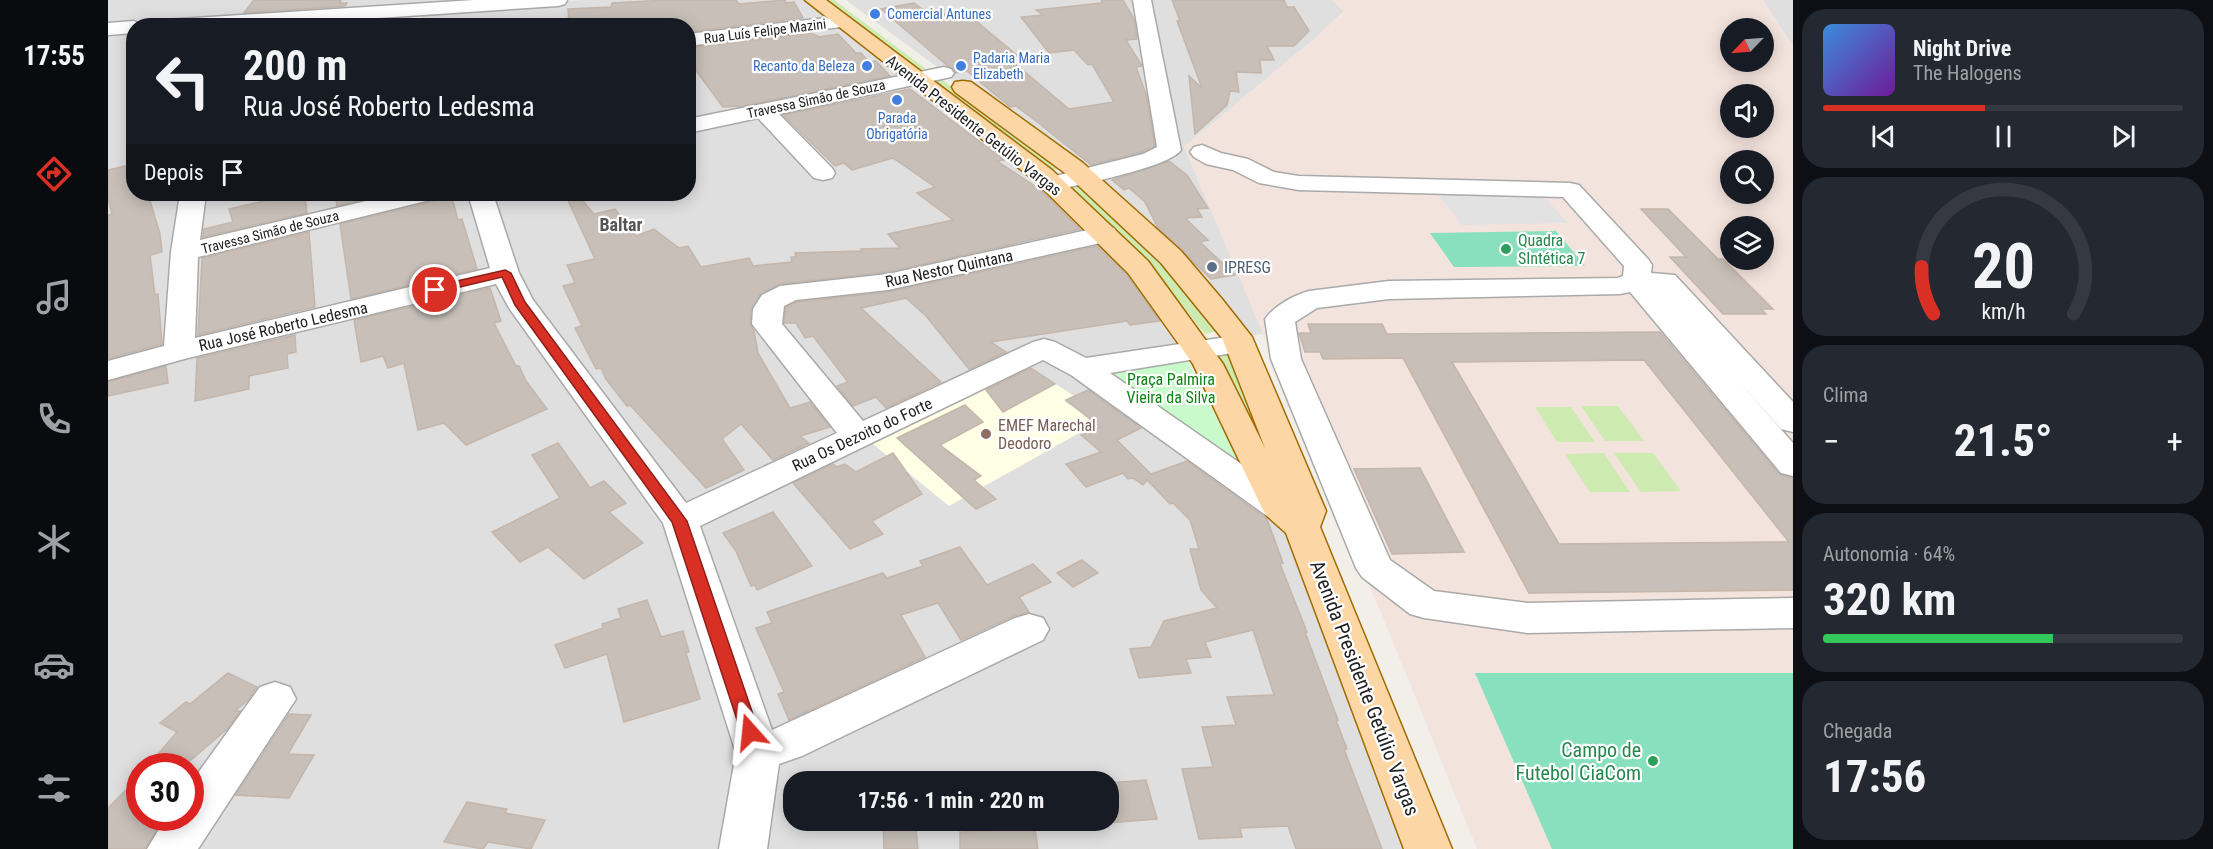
<!DOCTYPE html>
<html lang="pt">
<meta charset="utf-8">
<style>
body{margin:0;font-family:"Roboto Condensed",sans-serif;background:#242831;color:#f1f3f6;height:100vh;display:flex;flex-direction:column;font-size:22px;white-space:nowrap}
*{box-sizing:border-box;margin:0}
p{font-size:20px;color:#9ea1a6}
.icon{flex:none;width:33px;height:33px;fill:none;stroke:currentColor;stroke-width:2;stroke-linecap:round;stroke-linejoin:round}
.map{position:relative;flex:1;overflow:hidden}
.panel{display:flex;flex-direction:column;gap:9px;padding:9px;background:#0d0f14;width:420px}
.panel>*{flex:none}
.top-card{position:absolute;left:18px;top:18px;width:570px;height:183px;border-radius:24px;box-shadow:0 3px 15px #0003;background:#171b24;color:#f1f3f6;overflow:hidden}
.needle{width:39px;rotate:245deg}
.fabs{position:absolute;left:1612px;top:18px;display:grid;gap:12px}
.fabs a{display:grid;place-items:center;width:54px;height:54px;border-radius:50%;background:#171b24;box-shadow:0 3px 15px #0003;font-size:30px}
.speed{position:absolute;left:18px;top:753px;display:flex;gap:12px;font-size:30px;font-weight:700;text-align:center}
.speed>*{display:grid;place-content:center;width:78px;height:78px;border-radius:50%;background:#171b24;box-shadow:0 3px 15px #0003;line-height:1}
.speed .limit{border:9px solid #d22;background:#fff;color:#111}
.pin{position:absolute;display:grid;place-items:center;width:51px;height:51px;color:#fff;margin:-26px;border:3px solid #fff;border-radius:50%;box-shadow:0 2px 6px #0007}
.me{position:absolute;width:66px;margin:-33px;rotate:342deg;stroke-linejoin:round;filter:drop-shadow(0 0 4px #0008)}
.turn{display:flex;align-items:center;gap:21px;height:126px;padding:0 18px;font-size:27px}
.turn .icon{width:78px;height:78px;stroke-width:2.5}
.turn b{display:block;font-size:42px;line-height:51px}
.then{display:flex;align-items:center;height:57px;padding:0 18px;background:#0003;gap:12px;font-size:22px}
.big{font-size:45px;font-weight:700;line-height:1.1}
.panel .tile{flex:1;display:flex;flex-direction:column;justify-content:center;gap:9px;min-width:0;padding:0 21px;border-radius:24px;background:#242831}
.panel .dial{align-items:center;gap:0}
.dial svg{height:156px;overflow:visible;fill:none;stroke:#363941;stroke-width:7;stroke-linecap:round;text-anchor:middle}
.dial text{fill:#f1f3f6;stroke:none}
.song{display:flex;align-items:center;gap:18px}
.cover{width:72px;height:72px;border-radius:9px;background:linear-gradient(135deg,hsl(210 70% 55%),hsl(280 70% 35%))}
.played{height:6px;border-radius:3px;background:linear-gradient(90deg,#d93025 45%,#363941 45%)}
.keys{display:flex;justify-content:space-around;direction:ltr}
.heat{display:flex;justify-content:space-between;align-items:center;font-size:33px;direction:ltr}
.charge{height:9px;border-radius:4px;background:linear-gradient(90deg,#34c759 64%,#363941 0)}
.trip{position:absolute;left:675px;top:771px;width:336px;height:60px;border-radius:24px;background:#171b24;box-shadow:0 3px 15px #0003;font-weight:700;line-height:60px;text-align:center}
main{display:flex;flex:1;min-height:0}
.tabs{display:flex;flex-direction:column;width:108px;justify-content:space-around;align-items:center;background:#090b0e;color:#9ea1a6}
.tabs .icon{width:42px;height:42px}
.tabs .on{color:#d93025}
.tabs b{font-size:27px;color:#f1f3f6}
.map>svg:first-child{display:block}
</style>
<main>
<nav class="tabs">
<b>17:55</b>
<svg class="icon on" aria-label="directions" viewBox="0 0 24 24"><path d="M12 3l9 9-9 9-9-9zM9 14v-3h6M13 9l2 2-2 2"/></svg>
<svg class="icon" aria-label="music" viewBox="0 0 24 24"><path d="M9 18V5l10-2v13"/><circle cx="6" cy="18" r="3"/><circle cx="16" cy="16" r="3"/></svg>
<svg class="icon" aria-label="phone" viewBox="0 0 24 24"><path d="M5 4h4l2 5-3 2q2 4 5 5l2-3 5 2v4C11 20 4 13 5 4z"/></svg>
<svg class="icon" aria-label="climate" viewBox="0 0 24 24"><path d="M12 3v18M4 7l16 10M4 17L20 7"/></svg>
<svg class="icon" aria-label="car" viewBox="0 0 24 24"><path d="M5 17H2v-5l4-1 3-4h7l3 4 3 1v5h-3M9 17h6M6 11h13"/><circle cx="7" cy="17" r="2"/><circle cx="17" cy="17" r="2"/></svg>
<svg class="icon" aria-label="filters" viewBox="0 0 24 24"><path d="M4 7h16M4 17h16"/><circle cx="9" cy="7" r="2"/><circle cx="15" cy="17" r="2"/></svg>
</nav>
<div class="map">
<svg width="1685" height="849" viewBox="0 0 1685 849">
<rect width="100%" height="100%" fill="#f2efe9"/>
<g fill="#e0dfdf" fill-rule="evenodd">
<polygon points="0,0 427,0 0,28"/>
<polygon points="473,0 698,0 725,22 581,38 580,26 316,25 312,11"/>
<polygon points="738,0 1224,0 1236,11 1212,34 1076,147 1156,334 1129,337 966,168"/>
<polygon points="1655,0 1685,0 1685,46"/>
<polygon points="301,11 306,25 137,26"/>
<polygon points="728,24 798,78 581,124 581,42"/>
<polygon points="25,29 26,194 79,194 64,349 0,367 0,31"/>
<polygon points="801,81 934,183 985,234 778,279 679,288 652,314 741,434 574,512 403,269 379,194 580,194 581,129"/>
<polygon points="92,194 306,194 84,248"/>
<polygon points="329,194 366,194 391,271 79,346 84,253"/>
<polygon points="992,240 1020,268 1076,346 973,364 933,343 753,427 666,326 674,300"/>
<polygon points="392,278 561,522 639,756 625,849 75,849 178,700 83,806 82,766 32,766 32,818 74,818 52,849 0,849 0,375"/>
<path d="M935,353l246,175 120,321h-654l9,-108 -76,-216zM686,782h314v38h-314z"/>
</g>
<polygon fill="#ffffe5" points="921,366 966,396 956,401 989,423 841,506 765,444"/>
<path fill="#f3e3dd" fill-rule="evenodd" d="M1224,0h431l30,46v803h-316l-100,-246 -193,-456 136,-113 24,-22zM1623,28h33v34h-33zM1623,94h33v34h-33zM1623,160h33v34h-33zM1623,226h33v34h-33z"/>
<g fill="#cdebb0">
<polygon points="717,0 726,0 818,69 809,70"/>
<polygon points="833,79 953,168 943,171 824,81"/>
<polygon points="971,185 1051,260 1109,331 1097,334 1039,262 961,187"/>
<polygon points="1122,350 1173,483 1108,352"/>
<polygon points="1473,406 1510,406 1536,441 1497,441"/>
<polygon points="1427,407 1463,407 1487,442 1449,442"/>
<polygon points="1496,453 1522,492 1482,492 1457,454"/>
<polygon points="1506,453 1545,453 1573,491 1533,492"/>
</g>
<polygon fill="#c8facc" points="1078,359 1139,477 997,373"/>
<g fill="#88e0be">
<polygon points="1448,231 1477,266 1346,267 1322,233"/>
<polygon points="1685,673 1685,849 1444,849 1367,673"/>
</g>
<polygon fill="#e2e2e2" points="1433,193 1460,223 1353,225 1330,194"/>
<g fill="#c7bfb8" stroke="#c4b6ab" stroke-width="1.5" fill-rule="evenodd">
<polygon points="153,0 233,0 232,3 239,3 237,6 136,13 145,1"/>
<polygon points="559,0 628,0 631,4 677,0 678,3 686,2 695,18 580,32 580,26 461,26 460,9 503,7 504,3"/>
<polygon points="993,0 1015,0 1026,19 1029,39 1018,40 1034,66 1028,67 1038,94 1047,146 1034,152 983,165 928,121 908,106 902,107 859,71 848,73 773,9 806,3 824,16 856,11 910,56 899,57 961,109 1006,102 984,64 980,65 966,50 941,53 913,17 935,15 928,10 994,3"/>
<polygon points="1064,0 1176,0 1179,7 1186,7 1201,31 1186,46 1159,46 1166,60 1152,60 1153,73 1128,72 1131,92 1122,91 1119,105 1087,134 1081,76 1094,88 1069,21 1072,21"/>
<polygon points="703,33 711,37 730,34 748,53 753,53 761,62 768,61 782,76 635,106 615,107 580,60 580,48"/>
<polygon points="802,89 896,160 889,161 934,191 972,229 780,272 672,284 653,293 643,308 642,324 646,331 650,353 682,408 702,402 722,427 692,436 701,443 665,460 633,424 614,439 636,470 598,488 522,405 519,406 498,379 493,368 488,369 467,328 474,326 455,286 467,283 459,265 487,259 457,194 469,194 486,214 507,209 528,236 546,229 571,248 580,246 593,267 641,258 645,266 684,262 683,257 688,257 687,253 753,251 753,249 792,248 780,234 845,220 809,193 827,187 785,158 744,170 736,163 727,166 675,115"/>
<polygon points="1061,161 1079,175 1100,208 1089,209 1094,217 1077,218 1100,240 1092,242 1127,275 1103,279 1050,228 1037,202 1021,188 1016,190 1004,180"/>
<polygon points="26,164 26,194 40,194 52,234 54,252 42,255 47,295 50,294 54,344 0,359 0,215 4,214 0,198 0,170"/>
<polygon points="172,194 197,194 199,213 95,237 96,229 125,222 121,209 174,197"/>
<polygon points="227,194 280,194 229,206"/>
<polygon points="332,194 343,194 350,220 354,219 369,269 243,299 232,224 327,201"/>
<polygon points="1533,209 1560,209 1610,259 1615,259 1665,309 1653,309 1658,314 1615,314 1562,257 1578,257"/>
<polygon points="201,232 207,307 90,335 94,258"/>
<polygon points="989,246 1018,274 1052,321 1022,325 1019,321 883,342 898,352 861,369 818,316 798,298 753,308 833,382 778,408 768,397 745,406 729,386 740,382 705,336 697,338 688,323 676,323 678,307 689,302 780,292"/>
<polygon points="382,288 393,321 386,323 408,366 411,366 418,381 439,409 358,445 336,423 310,430 296,363 280,368 275,356 253,362 246,320"/>
<path d="M1200,324h74l5,10 273,-2 119,142 14,4v112l-264,3 -126,-235 -80,1 -3,-7h-15l-6,-19h12zM1536,360l145,182 -230,2 -107,-182z"/>
<polygon points="187,335 188,352 179,354 180,368 141,376 141,389 87,401 89,358"/>
<polygon points="58,366 60,383 0,396 0,382"/>
<polygon points="923,368 947,384 895,412 878,390"/>
<polygon points="980,390 1033,428 1009,440 1043,474 1079,461 1159,519 1175,563 1172,564 1199,632 1197,632 1230,720 1228,720 1239,749 1236,749 1274,849 1188,849 1180,826 1132,828 1134,837 1091,839 1074,769 1105,767 1094,727 1128,725 1119,697 1166,695 1145,630 1097,642 1103,657 1078,659 1083,673 1031,678 1022,649 1043,647 1056,621 1109,608 1093,590 1082,549 1091,549 1082,520 1065,503 1062,504 1039,480 1035,485 1025,478 1020,479 1015,473 978,487 958,464 993,452 973,435 992,427 958,400"/>
<polygon points="857,405 875,422 832,445 873,476 866,480 888,499 868,509 789,438"/>
<polygon points="450,443 482,488 496,481 518,503 501,512 535,543 476,579 440,547 412,562 384,532 452,498 424,455"/>
<polygon points="785,453 814,494 764,521 775,534 742,549 685,483 725,464 729,467 737,464 748,472"/>
<polygon points="1312,468 1356,552 1284,554 1246,469"/>
<polygon points="665,512 704,566 649,590 647,585 643,586 628,551 615,533"/>
<polygon points="852,547 879,585 925,564 943,582 911,597 921,612 906,616 853,640 830,603 793,615 817,657 681,720 670,694 676,692 648,628 664,623 659,612 775,573 779,578 815,566 812,561"/>
<polygon points="974,560 990,573 965,587 949,573"/>
<polygon points="539,600 553,637 575,631 581,652 578,653 592,699 516,722 499,654 457,668 447,645 495,628 494,624 513,618 510,609"/>
<polygon points="120,673 149,687 140,700 127,711 132,711 119,729 76,766 40,766 69,732 52,723 78,702 82,704"/>
<polygon points="181,714 203,715 180,754 206,755 181,798 128,795"/>
<polygon points="32,776 32,818 56,818 37,849 0,849 0,808"/>
<polygon points="1038,780 1049,819 1000,823 1000,783"/>
<polygon points="359,802 399,809 397,813 437,820 423,849 380,842 375,849 336,842"/>
<polygon points="775,820 807,820 810,849 776,849"/>
<polygon points="877,820 898,820 899,830 927,829 930,849 852,849 852,832 878,831"/>
</g>
<g fill="none" stroke-linecap="round" stroke-linejoin="round">
<g stroke="#a9a9a9" stroke-width="3">
<g id="minor">
<polygon points="366,0 459,0 457,4 450,6 150,26 47,26 49,22 56,20"/>
<path d="M1025,0h18l30,150c-13,18 -104,35 -129,41l-9,-2 -3,-5 3,-5 100,-25 14,-7z"/>
<polygon points="734,16 741,18 744,22 741,26 580,46 580,34"/>
<polygon points="26,21 35,26 26,26 26,33 0,35 0,23"/>
<polygon points="836,67 843,69 846,73 843,77 671,114 724,168 727,173 724,178 715,180 706,178 650,118 580,133 580,119"/>
<path d="M1094,145l19,8 27,6 26,13 25,4 271,7 9,2 69,74 4,6 -1,8 24,2 118,127v30l-12,-3 -46,-52 58,66v33l-12,-3 -151,-181 -10,2 -231,5 -72,9 -22,14 6,37 89,201 44,31 93,12 266,-5v30l-266,5 -103,-15 -14,-4 -48,-37 -6,-9 -85,-209 -6,-40c9,-13 29,-24 44,-28l80,-10 229,-3 5,-2 1,-10 -61,-69 -264,-7 -40,-7 -26,-13 -27,-6 -12,-7 -4,-5 4,-5z"/>
<polygon points="72,194 98,194 92,240 288,194 330,194 326,199 90,257 87,338 382,268 360,194 385,194 411,273 425,300 578,503 729,433 644,324 645,309 654,295 672,286 780,274 997,226 1006,228 1010,234 1006,240 997,242 780,290 688,300 676,306 674,324 755,421 925,342 936,339 947,342 978,358 1132,335 1143,338 1147,344 1143,350 1002,373 1181,497 1196,500 1201,509 1196,518 1183,521 1159,516 963,375 935,360 592,526 664,730 907,618 921,614 935,618 941,629 935,640 694,756 671,764 659,849 611,849 628,753 555,523 401,308 388,284 80,358 0,380 0,361 56,346 63,252"/>
<polygon points="167,682 182,687 188,699 90,849 39,849 58,818 82,818 82,784 152,687"/>
</g>
</g>
<g stroke="#a06b00" stroke-width="3">
<polygon id="major" points="697,0 718,0 944,170 1040,261 1115,364 1157,448 1114,338 1053,263 957,173 847,92 844,87 847,82 855,81 863,82 975,163 1073,251 1114,299 1144,337 1218,511 1212,527 1344,849 1296,849 1178,533 1159,516 1154,508 1085,364 1020,273 926,180"/>
</g>
<use href="#minor" fill="#fff" fill-rule="evenodd"/>
<use href="#major" fill="#fcd6a4" fill-rule="evenodd"/>
</g>
<polygon fill="#d93025" stroke="#8d1f18" stroke-width="1.5" points="397,270 403,273 417,302 579,521 651,732 649,737 642,739 636,737 633,732 564,522 407,305 394,277 327,293 322,290 323,287"/>
<g fill="#3f7fe0" stroke="#fff" stroke-width="2">
<circle cx="767" cy="14" r="6"/>
<circle cx="759" cy="66" r="6"/>
<circle cx="853" cy="66" r="6"/>
<circle cx="789" cy="100" r="6"/>
</g>
<g fill="#2e9e5b" stroke="#fff" stroke-width="2">
<circle cx="1398" cy="249" r="6"/>
<circle cx="1545" cy="761" r="6"/>
</g>
<circle fill="#5c6f8a" stroke="#fff" stroke-width="2" cx="1104" cy="267" r="6"/>
<circle fill="#8d6e63" stroke="#fff" stroke-width="2" cx="878" cy="434" r="6"/>
<g text-anchor="middle" stroke-width="4.5" stroke-linejoin="round" paint-order="stroke">
<g font-size="14" fill="#366cbe" stroke="#fff" text-anchor="start">
<text x="779" y="19">Comercial Antunes</text>
<text x="865" y="63">Padaria Maria<tspan x="865" dy="16">Elizabeth</tspan></text>
<text x="747" y="71" text-anchor="end">Recanto da Beleza</text>
<text x="789" y="123" text-anchor="middle">Parada<tspan x="789" dy="16">Obrigatória</tspan></text>
</g>
<g font-size="14" fill="#222" stroke="#fff">
<text transform="translate(657 31) rotate(-7)" y="5">Rua Luís Felipe Mazini</text>
<text transform="translate(708 99) rotate(-12)" y="5">Travessa Simão de Souza</text>
<text transform="translate(162 232) rotate(-14)" y="5">Travessa Simão de Souza</text>
</g>
<g font-size="16" fill="#222" stroke="#fff">
<text transform="translate(866 125) rotate(38)" y="6">Avenida Presidente Getúlio Vargas</text>
<text transform="translate(841 268) rotate(-12)" y="6">Rua Nestor Quintana</text>
<text transform="translate(175 326) rotate(-13)" y="6">Rua José Roberto Ledesma</text>
<text transform="translate(754 434) rotate(-25)" y="6">Rua Os Dezoito do Forte</text>
</g>
<g font-size="16" fill="#27864d" stroke="#fff" text-anchor="start">
<text x="1410" y="246">Quadra<tspan x="1410" dy="18">SIntética 7</tspan></text>
</g>
<g font-size="16" fill="#4e5e75" stroke="#fff" text-anchor="start">
<text x="1116" y="273">IPRESG</text>
</g>
<g font-size="16" fill="#0c8416" stroke="#fff">
<text x="1063" y="385">Praça Palmira<tspan x="1063" dy="18">Vieira da Silva</tspan></text>
</g>
<g font-size="16" fill="#785e54" stroke="#fff" text-anchor="start">
<text x="890" y="431">EMEF Marechal<tspan x="890" dy="18">Deodoro</tspan></text>
</g>
<g font-size="18" font-weight="bold" fill="#555" stroke="#fff">
<text x="513" y="231">Baltar</text>
</g>
<g font-size="20" fill="#222" stroke="#fff">
<text transform="translate(1257 688) rotate(69)" y="7">Avenida Presidente Getúlio Vargas</text>
</g>
<g font-size="20" fill="#27864d" stroke="#fff" text-anchor="end">
<text x="1533" y="757">Campo de<tspan x="1533" dy="23">Futebol CiaCom</tspan></text>
</g>
</g>
</svg>
<div class="fabs">
<a><svg class="needle" viewBox="-14 -14 28 28"><path d="M0-13l5 13h-10z" fill="#e53935"/><path d="M0 13l5-13h-10z" fill="#9ea1a6"/></svg></a>
<a><svg class="icon" aria-label="sound" viewBox="0 0 24 24"><path d="M4 9h4l5-4v14l-5-4H4zM17 9q2 3 0 6"/></svg></a>
<a><svg class="icon" aria-label="search" viewBox="0 0 24 24"><circle cx="10" cy="10" r="6"/><path d="M15 15l6 6"/></svg></a>
<a><svg class="icon" aria-label="layers" viewBox="0 0 24 24"><path d="M12 4l9 5-9 5-9-5zM3 14l9 5 9-5"/></svg></a>
</div>
<div class="speed"><div class="limit">30</div></div>
<div class="pin" style="left:327px;top:290px;background:#d93025"><svg class="icon" aria-label="arrive" viewBox="0 0 24 24"><path d="M6 21V4h12l-3 4 3 4H6"/></svg></div>
<svg class="me" style="left:642px;top:732px" viewBox="-20 -20 40 40"><path d="M0-17L14 15 0 8-14 15z" fill="#d93025" stroke="#fff" stroke-width="4"/></svg>
<div class="trip">17:56 · 1 min · 220 m</div>
<div class="top-card">
<div class="turn"><svg class="icon" aria-label="left" viewBox="0 0 24 24"><path d="M17 20v-9H6M10 6l-5 5 5 5"/></svg><div><b>200 m</b>Rua José Roberto Ledesma</div></div>
<div class="then">Depois<svg class="icon" aria-label="arrive" viewBox="0 0 24 24"><path d="M6 21V4h12l-3 4 3 4H6"/></svg></div>
</div>
</div>
<section class="panel">
<div class="tile">
<div class="song"><i class="cover"></i><div><b>Night Drive</b><p>The Halogens</p></div></div>
<div class="played"></div>
<div class="keys"><svg class="icon" aria-label="previous" viewBox="0 0 24 24"><path d="M18 5L8 12l10 7zM5 5v14"/></svg><svg class="icon" aria-label="pause" viewBox="0 0 24 24"><path d="M8 5v14M16 5v14"/></svg><svg class="icon" aria-label="next" viewBox="0 0 24 24"><path d="M6 5l10 7-10 7zM19 5v14"/></svg></div>
</div>
<div class="tile dial"><svg viewBox="0 0 100 80">
<path d="M14 69A42 42 0 1 1 86 69"/>
<path d="M14 69A42 42 0 0 1 8 45" stroke="#d93025"/>
<text x="50" y="56" font-size="32" font-weight="700">20</text>
<text x="50" y="72" font-size="11">km/h</text>
</svg></div>
<div class="tile"><p>Clima</p>
<div class="heat"><a>−</a><b class="big">21.5°</b><a>+</a></div>
</div>
<div class="tile"><p>Autonomia · 64%</p><b class="big">320 km</b><div class="charge"></div></div>
<div class="tile"><p>Chegada</p><b class="big">17:56</b></div>
</section>
</main>
